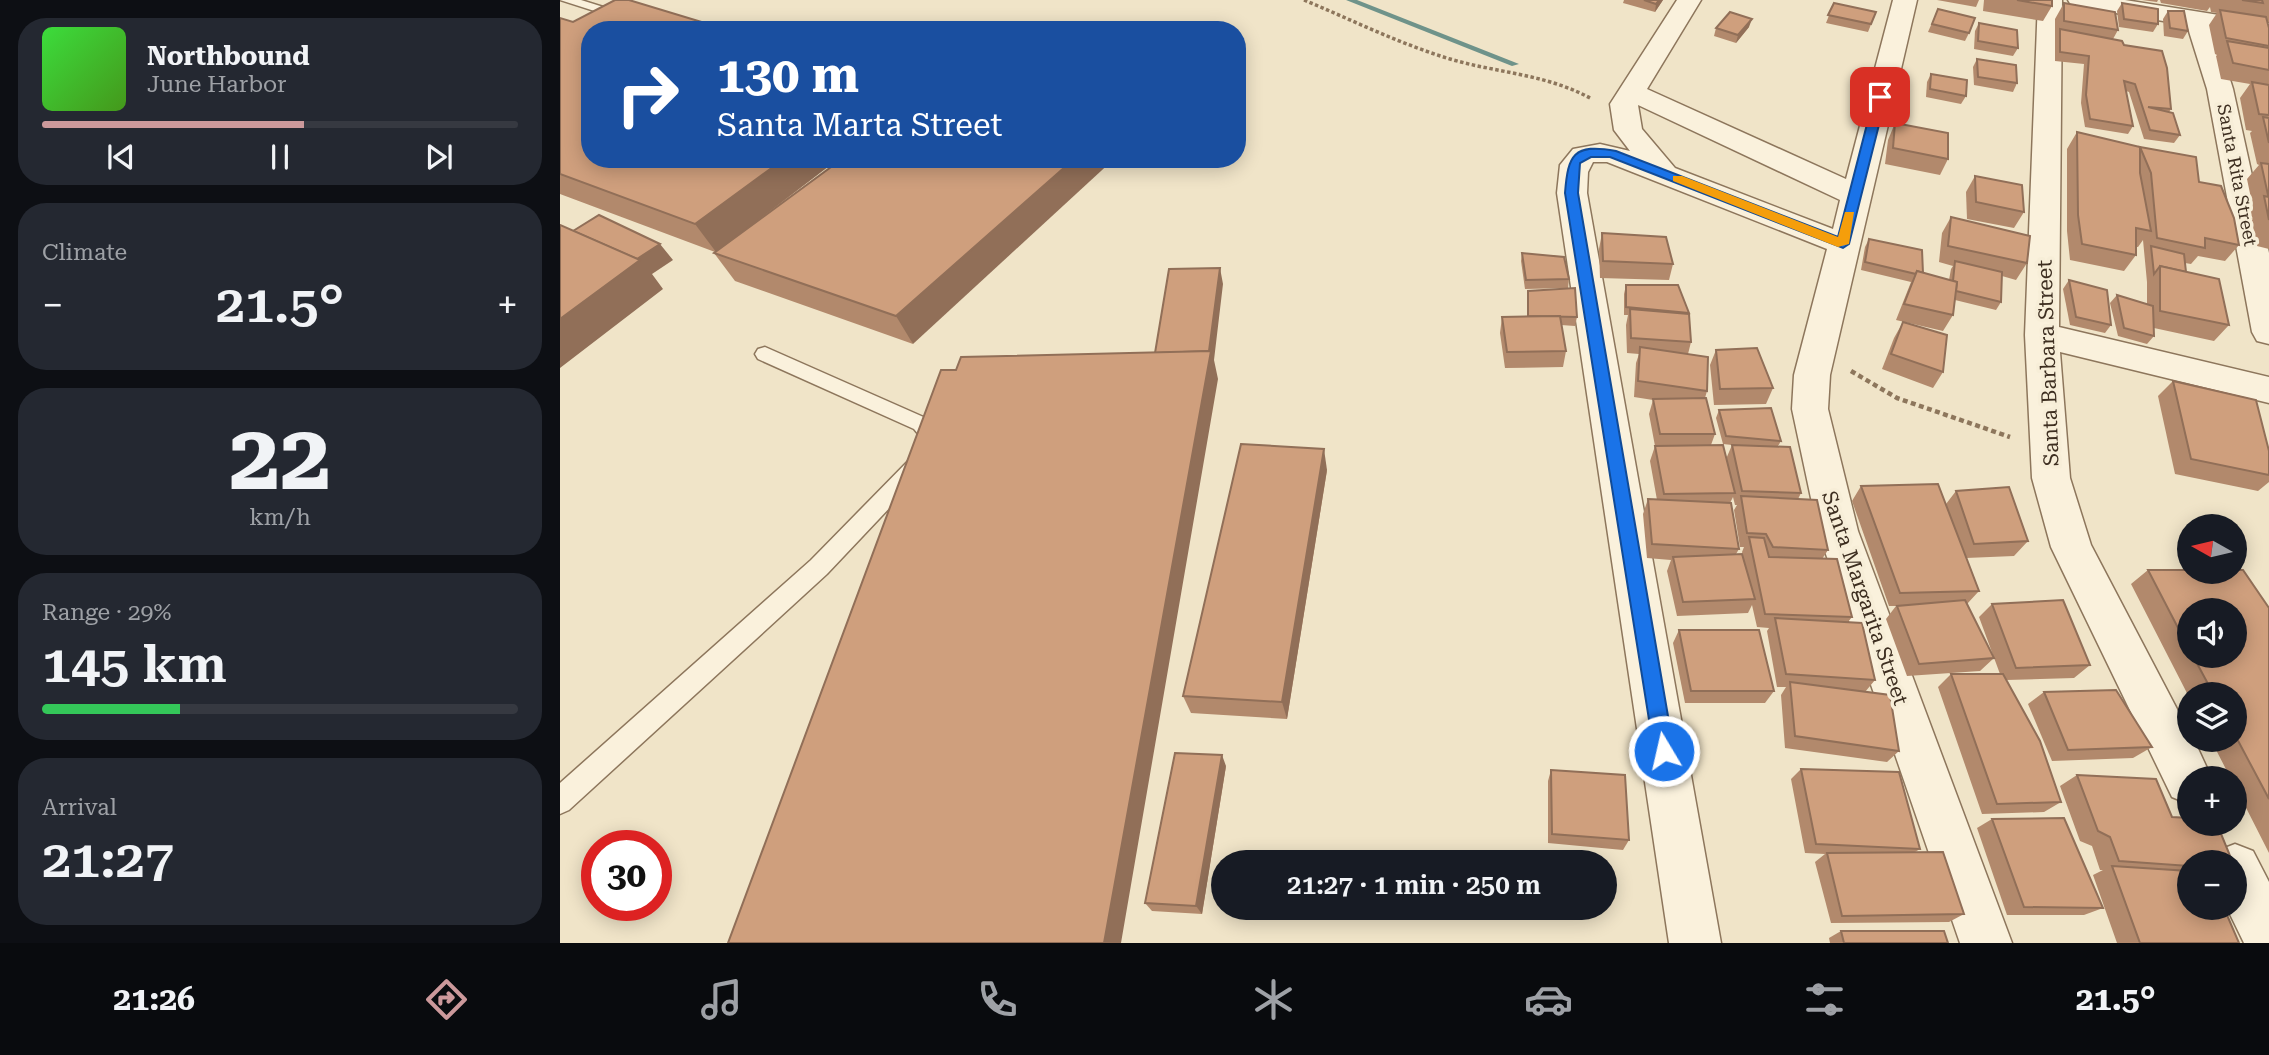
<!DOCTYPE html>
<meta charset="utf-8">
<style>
body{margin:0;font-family:"Roboto Serif",serif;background:#242831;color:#f1f3f6;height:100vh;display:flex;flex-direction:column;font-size:26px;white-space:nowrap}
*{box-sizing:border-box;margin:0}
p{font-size:23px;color:#9ea1a6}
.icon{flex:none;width:38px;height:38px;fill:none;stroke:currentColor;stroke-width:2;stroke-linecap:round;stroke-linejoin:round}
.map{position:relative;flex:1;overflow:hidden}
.details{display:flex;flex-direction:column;gap:18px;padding:18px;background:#0d0f14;width:560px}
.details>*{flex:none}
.hud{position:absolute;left:21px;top:21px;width:665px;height:147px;border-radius:28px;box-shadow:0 4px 18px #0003;background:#1a4fa0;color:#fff;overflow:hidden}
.needle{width:46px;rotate:278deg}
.controls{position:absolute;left:1617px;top:514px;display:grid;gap:14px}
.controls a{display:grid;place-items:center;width:70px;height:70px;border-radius:50%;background:#171b24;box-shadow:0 4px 18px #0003;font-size:35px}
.speed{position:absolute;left:21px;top:830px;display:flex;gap:14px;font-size:35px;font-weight:700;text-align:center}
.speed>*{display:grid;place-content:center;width:91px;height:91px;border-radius:50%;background:#171b24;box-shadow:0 4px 18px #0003;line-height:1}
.speed .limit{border:10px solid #d22;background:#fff;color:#111}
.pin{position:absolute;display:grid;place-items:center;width:60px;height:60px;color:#fff;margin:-30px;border-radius:14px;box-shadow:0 4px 10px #0006}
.me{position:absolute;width:77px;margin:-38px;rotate:351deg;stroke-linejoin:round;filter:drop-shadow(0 0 5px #0008)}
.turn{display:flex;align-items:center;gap:24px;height:147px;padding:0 21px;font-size:32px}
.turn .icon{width:91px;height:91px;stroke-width:2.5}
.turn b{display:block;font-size:49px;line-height:60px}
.big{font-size:52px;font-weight:600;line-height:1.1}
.details .card{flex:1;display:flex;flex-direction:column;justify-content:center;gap:10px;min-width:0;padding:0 24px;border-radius:28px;background:#242831}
.details .dial{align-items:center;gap:0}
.dial b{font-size:91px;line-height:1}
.song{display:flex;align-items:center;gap:21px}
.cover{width:84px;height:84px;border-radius:10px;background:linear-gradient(135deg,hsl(120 70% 55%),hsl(100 70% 35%))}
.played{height:7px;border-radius:4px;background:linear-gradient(90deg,#cc999b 55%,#363941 55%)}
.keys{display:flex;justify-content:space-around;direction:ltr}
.heat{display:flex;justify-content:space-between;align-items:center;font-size:38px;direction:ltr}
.charge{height:10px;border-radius:5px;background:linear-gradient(90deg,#34c759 29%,#363941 0)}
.trip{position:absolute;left:651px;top:850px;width:406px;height:70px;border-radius:35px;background:#171b24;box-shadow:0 4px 18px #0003;font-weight:600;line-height:70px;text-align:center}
.tabs{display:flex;height:112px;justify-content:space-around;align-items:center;background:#090b0e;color:#9ea1a6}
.tabs .icon{width:49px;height:49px}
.tabs .on{color:#cc999b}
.tabs b{font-size:32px;color:#f1f3f6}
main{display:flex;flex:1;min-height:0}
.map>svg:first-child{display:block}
</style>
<main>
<section class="details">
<div class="card">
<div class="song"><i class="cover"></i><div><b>Northbound</b><p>June Harbor</p></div></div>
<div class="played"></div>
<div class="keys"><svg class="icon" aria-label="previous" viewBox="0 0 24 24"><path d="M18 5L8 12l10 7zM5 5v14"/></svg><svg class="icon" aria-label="pause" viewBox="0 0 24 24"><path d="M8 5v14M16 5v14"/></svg><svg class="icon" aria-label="next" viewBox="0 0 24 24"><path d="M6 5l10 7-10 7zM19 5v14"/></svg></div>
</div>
<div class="card"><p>Climate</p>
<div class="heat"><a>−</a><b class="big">21.5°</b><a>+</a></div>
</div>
<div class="card dial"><b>22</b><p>km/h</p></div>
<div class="card"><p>Range · 29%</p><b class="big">145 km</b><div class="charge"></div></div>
<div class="card"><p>Arrival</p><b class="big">21:27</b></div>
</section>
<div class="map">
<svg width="1709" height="943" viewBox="0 0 1709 943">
<rect width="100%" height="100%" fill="#f0e4c8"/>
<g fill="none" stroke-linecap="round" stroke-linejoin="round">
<polygon fill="#6f938a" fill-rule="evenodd" points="786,0 797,0 959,64 952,66"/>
<g stroke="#8d765c" stroke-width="3">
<g id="service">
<polygon points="0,0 21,0 117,30 94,30"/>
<polygon points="205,347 368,419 379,432 379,443 370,465 267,574 9,810 0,814 0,783 251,560 354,455 359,435 354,429 198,359 195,354 198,349"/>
</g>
</g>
<g stroke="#8d765c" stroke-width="3">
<g id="minor">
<path d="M1117,0h24l-54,89 199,90 47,-179h24l-87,375 -2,34 30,122 154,412h-52l-142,-412 -26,-122 2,-34 33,-126 -220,-87h-14l-5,10 -1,21 134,750h-52l-112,-750 3,-28 13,-16 27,-5 30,7 -16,-21 -4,-26zM1078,105l202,95 -7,29 -158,-61 -33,-39z"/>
<polygon points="1478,0 1502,0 1499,327 1709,377 1709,403 1500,352 1510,478 1531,545 1629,732 1629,740 1634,740 1652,779 1629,779 1629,804 1612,797 1491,547 1472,478 1465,335"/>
<polygon points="1508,0 1565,0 1709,23 1709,39 1654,29 1673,89 1709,253 1709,344 1697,341 1692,332 1647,89 1627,25 1520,7 1511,5"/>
<polygon points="1675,844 1693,851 1709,882 1709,943 1684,943 1667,908 1675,908 1675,863 1652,863 1657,851"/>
</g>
</g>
<path stroke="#8d765c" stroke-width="3.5" stroke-dasharray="3.5 2.5" stroke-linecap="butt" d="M744,0c48,20 96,44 146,59 47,14 96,15 140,39"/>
<polyline stroke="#8d765c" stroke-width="4.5" stroke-dasharray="5 3.5" stroke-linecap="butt" points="1291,371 1337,398 1450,437"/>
<use href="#service" fill="#faf1dc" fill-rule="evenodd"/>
<use href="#minor" fill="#faf1dc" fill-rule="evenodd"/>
</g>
<g fill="#b2896c" fill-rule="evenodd">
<polygon points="1064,0 1103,0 1095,12 1063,3"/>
<polygon points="1377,0 1419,0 1416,7"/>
<polygon points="1424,0 1492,0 1492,6 1483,21 1423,11"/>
<polygon points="1582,0 1598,0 1597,2"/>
<polygon points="1600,0 1709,0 1709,22 1707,22 1709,26 1709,249 1697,246 1690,212 1693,208 1687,179 1699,165 1697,164 1690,133 1692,131 1686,130 1680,98 1690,84 1661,79 1656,56 1657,55 1655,54 1649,25 1657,13 1651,12 1650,7 1647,11 1601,3"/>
<polygon points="1274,3 1316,12 1308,32 1266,23"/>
<polygon points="1504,3 1558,30 1553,39 1564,45 1611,109 1609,112 1620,135 1614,143 1584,139 1569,92 1566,91 1573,126 1568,134 1525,127 1521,103 1524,64 1495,61 1495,19"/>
<polygon points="1562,3 1598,24 1593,32 1559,27 1557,11"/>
<polygon points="1378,9 1409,33 1405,41 1368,32"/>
<polygon points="1608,11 1628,31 1623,39 1604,36 1603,19"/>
<polygon points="0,18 30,159 278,159 196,222 282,159 353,344 175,281 154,253 155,252 0,194"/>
<polygon points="1419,23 1458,48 1453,56 1414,49 1415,31"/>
<polygon points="1189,27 1176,43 1154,36 1156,28"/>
<polygon points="1417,59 1457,83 1453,92 1414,85 1413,67"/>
<polygon points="1371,74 1406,96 1401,104 1366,97 1367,82"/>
<polygon points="1335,123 1388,159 1380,175 1325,164 1328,140"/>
<polygon points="1517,132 1580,147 1639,182 1679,245 1665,261 1638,256 1631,264 1625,263 1626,272 1669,325 1654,341 1594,328 1594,336 1587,344 1558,336 1550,303 1557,295 1587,304 1587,282 1583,240 1578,247 1576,247 1576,255 1564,271 1510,260 1507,231 1507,149"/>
<polygon points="1415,176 1464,212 1454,228 1407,219 1406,192"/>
<polygon points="1391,217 1467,263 1456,280 1442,276 1441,302 1436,310 1395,300 1393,315 1383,331 1336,320 1351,282 1301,270 1305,247 1309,239 1363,273 1389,280 1391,269 1393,266 1379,262 1382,233"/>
<polygon points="1042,233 1113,264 1109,280 1040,278 1039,249"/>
<polygon points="962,253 1009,279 1008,288 965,289 961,261"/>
<polygon points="1509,280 1551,325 1545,333 1510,325 1503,289"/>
<path d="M1066,285l63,28 2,29 -3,12 19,37 -2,7 10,36 -4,11 15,14 6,-14 -9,-1 -7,-26 3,-8 62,31 -3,5 23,47 -3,6 30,51 -6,9 30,58 -4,5 27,58 -10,12 34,59 -12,11 -102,-14 -4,-53 5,-8h-9l-10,-56 2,-3 -12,-1 -5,-22 -4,8 -71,3 -10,-45 4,-11 -24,-2 -4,-44 5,-15 9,1 -7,-39 5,-15 -6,-32 4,-14 -19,-3 2,-34 3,-9 -12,-1 -1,-28 2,-10h-4v-21zM1173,497l2,8h2l-3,5 6,37h4l-2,5 1,4 -7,-2 3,-5 -9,-46z"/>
<polygon points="968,291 1017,317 1015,326 1001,325 1006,351 1003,367 945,368 940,333 942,317 967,317"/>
<polygon points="1343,322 1383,372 1373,388 1322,369 1334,338"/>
<polygon points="1156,350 1213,388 1206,404 1154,405 1150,365"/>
<polygon points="1613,381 1709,451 1709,482 1698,491 1615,474 1598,396"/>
<polygon points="767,470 727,719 631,713 623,696"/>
<polygon points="1301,486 1386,504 1396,491 1468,541 1454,556 1406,558 1419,591 1407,604 1434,658 1420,671 1347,676 1326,619 1336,606 1329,606 1292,501"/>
<path d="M1588,570l121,38v245l-34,-67v-7h-4l-20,-39h24v-45h-46v2l-58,-113zM1629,611l46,45h-46z"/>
<polygon points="1432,604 1530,665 1514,678 1446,680 1501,802 1484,812 1422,814 1378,687 1391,674 1440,674 1419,617"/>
<polygon points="1119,630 1214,691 1205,703 1125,703 1113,643"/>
<polygon points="1484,692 1592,747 1573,758 1492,761 1468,704"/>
<polygon points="666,766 642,914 592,911 585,903"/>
<polygon points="1241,769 1360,849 1355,852 1404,914 1389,922 1271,923 1255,862 1265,854 1245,853 1231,779"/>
<polygon points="991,770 1069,840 1063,850 988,843 988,781"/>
<polygon points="1517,775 1629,863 1629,908 1679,943 1557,943 1533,875 1543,870 1540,870 1532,846 1520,841 1500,786"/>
<polygon points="1432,819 1543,908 1524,915 1447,915 1417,828"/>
<polygon points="1281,931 1388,943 1270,943 1269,938"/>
</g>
<g fill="#916f58">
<polygon points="1099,0 1103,0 1095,12 1096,4"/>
<polygon points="1192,19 1189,27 1176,43 1178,35"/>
<polygon points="224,159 278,159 156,252 135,224"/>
<polygon points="514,159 554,159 353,344 336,316"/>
<polygon points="100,244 113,260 92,274 103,289 0,368 0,319 70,264"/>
<polygon points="660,268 663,284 654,360 658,379 561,943 544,943 648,358"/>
<polygon points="764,449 767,470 727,719 722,702"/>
<polygon points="662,755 666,766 642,914 636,906"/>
</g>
<g fill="#cf9f7d" stroke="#916f58" stroke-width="2">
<polygon points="55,0 69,0 168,30 30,30 30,159 224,159 135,224 0,174 0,18 13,22"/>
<polygon points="1084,0 1099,0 1096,4"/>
<polygon points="1457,0 1492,0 1492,6"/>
<polygon points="1682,0 1702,0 1703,3"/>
<polygon points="1274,3 1316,12 1311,24 1268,15"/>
<polygon points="1504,3 1555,12 1558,30 1504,21"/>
<polygon points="1562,3 1598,9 1598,24 1564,19"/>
<polygon points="1378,9 1415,18 1409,33 1372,24"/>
<polygon points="1660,10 1706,17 1709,28 1709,46 1666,38"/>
<polygon points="1608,11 1624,11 1628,31 1610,28"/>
<polygon points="1170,12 1192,19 1178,35 1156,28"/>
<polygon points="1419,23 1457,30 1458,48 1418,41"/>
<polygon points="1500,29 1562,41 1564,45 1602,51 1607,68 1611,109 1588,107 1613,113 1620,135 1590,130 1575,84 1564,81 1573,126 1530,119 1526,95 1529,56 1500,52"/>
<polygon points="1667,41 1709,48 1709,70 1673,63"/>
<polygon points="1417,59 1456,65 1457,83 1418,77"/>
<polygon points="1371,74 1407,80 1406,96 1370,89"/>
<polygon points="1692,82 1709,85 1709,115 1699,114"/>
<polygon points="1703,117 1709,118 1709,143"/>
<polygon points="1335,123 1388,133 1388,159 1333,148"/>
<polygon points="1517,132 1580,147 1580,173 1591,231 1576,228 1576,255 1522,244 1518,215"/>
<polygon points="1580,147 1636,157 1639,182 1661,186 1674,218 1679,245 1645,238 1645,248 1597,238 1591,173"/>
<polygon points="282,159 514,159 336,316 154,253"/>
<polygon points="1701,163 1709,164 1709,195 1708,195"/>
<polygon points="1415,176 1462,185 1464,212 1416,202"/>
<polygon points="1704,196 1709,197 1709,220"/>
<polygon points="39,215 100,244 77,259 13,231"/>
<polygon points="1391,217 1470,236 1467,263 1388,246"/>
<polygon points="0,225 80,260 0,319"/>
<polygon points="1042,233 1106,237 1113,264 1043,261"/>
<polygon points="1309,239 1362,250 1363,273 1357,271 1356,274 1305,262"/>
<polygon points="1591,246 1624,254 1626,272 1600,266 1594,274"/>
<polygon points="962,253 1004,257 1009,279 966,280"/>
<polygon points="1395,261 1442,272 1441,302 1396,291 1397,282 1393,281"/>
<polygon points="1600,266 1659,279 1669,325 1600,311"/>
<polygon points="660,268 649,351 595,353 609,269"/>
<polygon points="1357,271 1397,282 1393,315 1344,304"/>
<polygon points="1509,280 1547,290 1551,325 1516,317"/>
<polygon points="1066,285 1118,285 1129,313 1066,307"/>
<polygon points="1015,288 1017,317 968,316 968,291"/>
<polygon points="1557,295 1593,306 1594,336 1564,328"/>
<polygon points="1070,309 1129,314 1131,342 1071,338"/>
<polygon points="1000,316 1006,351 947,352 942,317"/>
<polygon points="1343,322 1387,335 1383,372 1331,354"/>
<polygon points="1080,347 1148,357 1147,391 1078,381"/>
<polygon points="1197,348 1213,388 1160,389 1156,350"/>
<polygon points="651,351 544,943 168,943 381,370 396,370 401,357"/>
<polygon points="1613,381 1696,400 1709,451 1709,475 1631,459"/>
<polygon points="1146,398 1155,434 1100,434 1093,399"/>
<polygon points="1211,408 1221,441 1166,436 1159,410"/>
<polygon points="681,444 764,449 722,702 623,696"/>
<polygon points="1163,445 1175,493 1104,494 1095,446"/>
<polygon points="1172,445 1230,447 1241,493 1182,491"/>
<polygon points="1378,484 1419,591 1340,593 1301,486"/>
<polygon points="1449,487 1468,541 1414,544 1396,491"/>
<polygon points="1181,496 1257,500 1268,550 1213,547 1206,534 1187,533"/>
<polygon points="1088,499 1171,503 1179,549 1092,544"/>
<polygon points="1189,537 1204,538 1209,557 1277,559 1292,617 1205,614"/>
<polygon points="1182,554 1195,599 1123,602 1113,557"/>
<polygon points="1588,570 1629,570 1629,572 1675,572 1675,570 1683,570 1709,608 1709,799 1675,735 1675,695 1654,695 1633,656 1675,656 1675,611 1629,611 1629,649"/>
<polygon points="1405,600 1434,658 1359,664 1337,606"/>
<polygon points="1503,600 1530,665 1456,668 1432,604"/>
<polygon points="1215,618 1302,623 1315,680 1226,674"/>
<polygon points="1119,630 1199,630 1214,691 1131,691"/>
<polygon points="1391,674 1443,674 1480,741 1501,802 1437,804"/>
<polygon points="1230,682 1330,695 1339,751 1235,736"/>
<polygon points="1556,690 1592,747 1508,750 1484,692"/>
<polygon points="615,753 662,755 636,906 585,903"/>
<polygon points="1241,769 1339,772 1360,849 1256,844"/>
<polygon points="991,770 1065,775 1069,840 992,834"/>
<polygon points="1517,775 1596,779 1612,817 1629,818 1629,824 1657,824 1673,863 1629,863 1629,866 1559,861 1550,837 1538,831"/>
<polygon points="1504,818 1543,908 1464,907 1432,819"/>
<polygon points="1383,852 1404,914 1282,916 1267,853"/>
<polygon points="1552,866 1629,871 1629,908 1664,908 1679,943 1580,943"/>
<polygon points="1281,931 1384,931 1388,943 1284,943"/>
</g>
<path fill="#1a73e8" stroke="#114b97" stroke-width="2" d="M1320,94l6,3 -37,147 -6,4 -233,-91h-19l-11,6 -2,30 96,558 -3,7 -7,3 -7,-3 -3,-7 -89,-558c3,-38 8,-50 51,-42l222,86 36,-140z"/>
<polygon fill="#f59e0b" points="1113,176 1122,176 1278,237 1285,212 1294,212 1289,244 1278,247 1113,181"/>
<g text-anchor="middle" stroke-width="7" stroke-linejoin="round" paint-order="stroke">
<g font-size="18" fill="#3d2e20" stroke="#f7eed8">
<text transform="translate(1677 175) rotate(79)" y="6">Santa Rita Street</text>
</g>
<g font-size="21" fill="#3d2e20" stroke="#f7eed8">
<text transform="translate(1488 363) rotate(-92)" y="7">Santa Barbara Street</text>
<text transform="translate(1305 598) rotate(71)" y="7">Santa Margarita Street</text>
</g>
</g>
</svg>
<div class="controls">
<a><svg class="needle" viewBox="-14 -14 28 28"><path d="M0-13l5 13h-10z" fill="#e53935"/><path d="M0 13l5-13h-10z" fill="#9ea1a6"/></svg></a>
<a><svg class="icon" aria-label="sound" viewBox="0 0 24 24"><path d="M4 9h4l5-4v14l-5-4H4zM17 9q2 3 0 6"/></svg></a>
<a><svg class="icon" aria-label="layers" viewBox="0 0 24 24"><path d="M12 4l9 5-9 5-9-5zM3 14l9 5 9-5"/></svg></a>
<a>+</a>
<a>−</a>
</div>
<div class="speed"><div class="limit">30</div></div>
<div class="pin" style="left:1320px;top:97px;background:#d93025"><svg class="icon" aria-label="arrive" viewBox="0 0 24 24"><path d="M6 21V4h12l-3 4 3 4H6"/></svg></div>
<svg class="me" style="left:1104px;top:751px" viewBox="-20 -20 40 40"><circle r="17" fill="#1a73e8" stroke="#fff" stroke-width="3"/><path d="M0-11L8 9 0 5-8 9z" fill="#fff"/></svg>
<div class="trip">21:27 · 1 min · 250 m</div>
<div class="hud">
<div class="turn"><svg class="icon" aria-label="right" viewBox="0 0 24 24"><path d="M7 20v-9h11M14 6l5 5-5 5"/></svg><div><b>130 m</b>Santa Marta Street</div></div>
</div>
</div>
</main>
<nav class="tabs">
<b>21:26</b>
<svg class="icon on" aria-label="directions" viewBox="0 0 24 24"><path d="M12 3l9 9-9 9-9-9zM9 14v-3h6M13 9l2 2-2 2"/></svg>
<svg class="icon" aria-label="music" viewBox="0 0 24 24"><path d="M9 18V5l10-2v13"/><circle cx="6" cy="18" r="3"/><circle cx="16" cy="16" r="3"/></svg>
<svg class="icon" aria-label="phone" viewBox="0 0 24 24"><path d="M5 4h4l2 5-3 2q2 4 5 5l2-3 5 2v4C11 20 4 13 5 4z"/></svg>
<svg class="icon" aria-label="climate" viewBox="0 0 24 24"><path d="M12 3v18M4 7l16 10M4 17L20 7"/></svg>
<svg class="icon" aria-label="car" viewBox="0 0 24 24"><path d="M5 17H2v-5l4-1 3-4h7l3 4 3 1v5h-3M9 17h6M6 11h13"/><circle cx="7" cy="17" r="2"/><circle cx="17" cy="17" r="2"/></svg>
<svg class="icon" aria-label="filters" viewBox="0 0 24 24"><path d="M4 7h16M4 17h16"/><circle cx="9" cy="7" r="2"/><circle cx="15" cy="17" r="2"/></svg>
<b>21.5°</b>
</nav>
